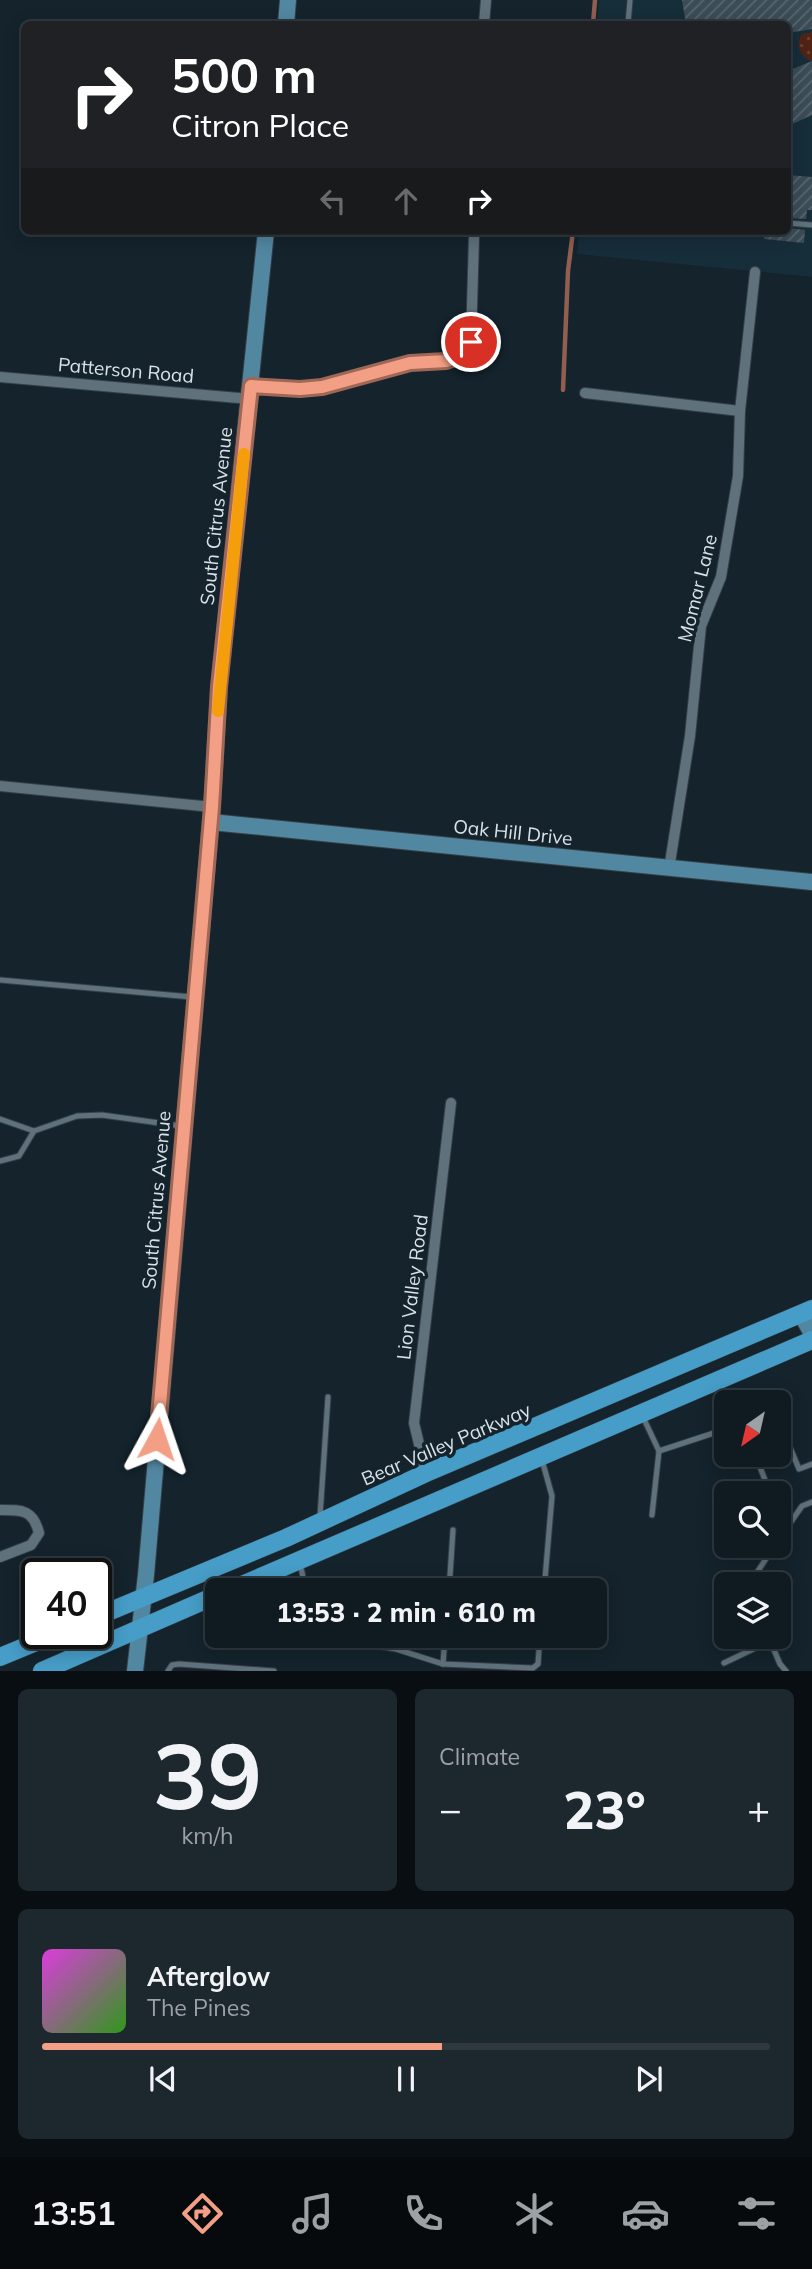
<!DOCTYPE html>
<meta charset="utf-8">
<style>
body{margin:0;font-family:Mulish,sans-serif;background:#1d272e;color:#f1f3f6;height:100vh;display:flex;flex-direction:column;font-size:26px;white-space:nowrap}
*{box-sizing:border-box;margin:0}
p{font-size:23px;color:#9ba1a5}
.icon{flex:none;width:38px;height:38px;fill:none;stroke:currentColor;stroke-width:2;stroke-linecap:round;stroke-linejoin:round}
.map{position:relative;height:1671px;overflow:hidden}
.details{display:flex;flex-direction:column;gap:18px;padding:18px;background:#080e12;flex:1}
.details>*{flex:none}
.banner{position:absolute;left:21px;top:21px;width:770px;height:214px;border-radius:10px;box-shadow:0 4px 18px #0003,0 0 0 2px #2f383f;background:#202124;color:#fff;overflow:hidden}
.needle{width:46px;rotate:214deg}
.tools{position:absolute;left:714px;top:1390px;display:grid;gap:14px}
.tools a{display:grid;place-items:center;width:77px;height:77px;border-radius:10px;background:#0f1a21;box-shadow:0 4px 18px #0003,0 0 0 2px #2f383f;font-size:35px}
.speed{position:absolute;left:21px;top:1558px;display:flex;gap:14px;font-size:35px;font-weight:700;text-align:center}
.speed>*{display:grid;place-content:center;width:91px;height:91px;border-radius:50%;background:#0f1a21;box-shadow:0 4px 18px #0003,0 0 0 2px #2f383f;line-height:1}
.speed .limit{border:4px solid #111;border-radius:10px;background:#fff;color:#111}
.pin{position:absolute;display:grid;place-items:center;width:60px;height:60px;color:#fff;margin:-30px;border:4px solid #fff;border-radius:50%;box-shadow:0 2px 7px #0007}
.me{position:absolute;width:77px;margin:-38px;rotate:5deg;stroke-linejoin:round;filter:drop-shadow(0 0 5px #0008)}
.turn{display:flex;align-items:center;gap:24px;height:147px;padding:0 35px;font-size:32px}
.turn .icon{width:91px;height:91px;stroke-width:2.5}
.turn b{display:block;font-size:49px;line-height:60px}
.lanes{display:flex;align-items:center;height:66px;padding:0 35px;background:#0003;justify-content:center;gap:35px;direction:ltr}
.lanes .off{opacity:.35}
.big{font-size:52px;font-weight:800;line-height:1.1}
.details .tile{flex:1;display:flex;flex-direction:column;justify-content:center;gap:10px;min-width:0;padding:0 24px;border-radius:10px;background:#1d272e}
.details .dial{align-items:center;gap:0}
.dial b{font-size:91px;line-height:1}
.song{display:flex;align-items:center;gap:21px}
.cover{width:84px;height:84px;border-radius:10px;background:linear-gradient(135deg,hsl(300 70% 55%),hsl(110 70% 35%))}
.played{height:7px;border-radius:4px;background:linear-gradient(90deg,#f39f85 55%,#2f383f 55%)}
.keys{display:flex;justify-content:space-around;direction:ltr}
.heat{display:flex;justify-content:space-between;align-items:center;font-size:38px;direction:ltr}
.details .tiles{flex:1;display:grid;gap:18px;grid-template-columns:1fr 1fr}
.tile:last-child{grid-column:span 2}
.trip{position:absolute;left:205px;top:1578px;width:402px;height:70px;border-radius:10px;background:#0f1a21;box-shadow:0 4px 18px #0003,0 0 0 2px #2f383f;font-weight:800;line-height:70px;text-align:center}
.dock{display:flex;height:112px;justify-content:space-around;align-items:center;background:#060a0d;color:#9ba1a5}
.dock .icon{width:49px;height:49px}
.dock .selected{color:#f39f85}
.dock b{font-size:32px;color:#f1f3f6}
.map>svg:first-child{display:block}
</style>
<div class="map">
<svg width="812" height="1671" viewBox="0 0 812 1671">
<defs>
<pattern id="grass-dots" width="8" height="8" patternUnits="userSpaceOnUse" patternTransform="scale(1.75)"><rect width="8" height="8" fill="#502315"/><path d="M2 2h.1M6 6h.1" fill="none" stroke="#684337" stroke-width="1.8" stroke-linecap="round"/></pattern>
<pattern id="building-hatch" width="6" height="6" patternUnits="userSpaceOnUse" patternTransform="scale(1.75)"><rect width="6" height="6" fill="#3b4c56"/><path d="M-1 1l2-2M0 6l6-6M5 7l2-2" fill="none" stroke="#57666e"/></pattern>
</defs>
<rect width="100%" height="100%" fill="#14232c"/>
<polygon fill="#162d3a" points="599,0 812,0 812,277 577,254 579,231 788,231 788,24 597,24"/>
<path fill="url(#grass-dots)" d="M812,32v28l-1,1c-12,-6 -16,-16 -9,-27z"/>
<g fill="none" stroke-linecap="round" stroke-linejoin="round">
<g stroke="#915e4f" stroke-width="4.5">
<polyline points="593,24 595,0"/>
<polyline points="563,390 568,271 573,231"/>
</g>
</g>
<g fill="url(#building-hatch)">
<polygon points="682,0 812,0 812,29 788,33 788,24 686,24"/>
<polygon points="812,61 812,115 788,126 788,71"/>
<polygon points="788,175 812,177 812,210 807,210 806,219 788,218"/>
<polygon points="788,228 805,230 804,243 764,239 764,231 788,231"/>
</g>
<g fill="none" stroke-linecap="round" stroke-linejoin="round">
<g stroke="#353f48" stroke-width="7">
<g id="lane">
<polyline points="628,24 630,0"/>
<polyline points="788,223 812,225"/>
<polyline points="0,980 192,997"/>
<polyline points="0,1119 34,1131"/>
<polyline points="0,1161 19,1156 34,1131 77,1116 102,1115 181,1126"/>
<polyline points="643,1417 659,1451 652,1515"/>
<polyline points="779,1421 799,1469 812,1464"/>
<polyline points="659,1451 720,1431 726,1433"/>
<polyline points="755,1454 770,1493"/>
<polyline points="542,1460 552,1496 544,1591"/>
<polyline points="779,1514 785,1529"/>
<polyline points="320,1516 328,1397"/>
<polyline points="779,1539 802,1506 812,1502"/>
<polyline points="300,1563 306,1591"/>
<polyline points="754,1584 754,1577 775,1545"/>
<polyline points="449,1591 453,1530"/>
<polyline points="319,1636 396,1649 443,1664 533,1668 538,1664 540,1636"/>
<polyline points="768,1636 780,1664 786,1671"/>
<polyline points="724,1663 770,1641"/>
<polyline points="443,1664 445,1636"/>
<polyline points="168,1671 172,1665 179,1664 274,1671"/>
</g>
</g>
<g stroke="#353f48" stroke-width="12">
<g id="street">
<polyline points="484,24 486,0"/>
<polyline points="0,377 250,399"/>
<polyline points="251,386 300,389 322,387 409,363 446,361 463,355 471,342 474,237"/>
<polyline points="585,393 740,411"/>
<polyline points="0,786 212,807"/>
<polyline points="669,869 690,736 701,626 721,577 738,476 740,411 755,272"/>
<polyline points="426,1473 414,1423 451,1103"/>
<path d="M0,1510c21,0 33,-1 39,23l-8,12 -31,12"/>
</g>
</g>
<g stroke="#353f48" stroke-width="18">
<g id="secondary">
<polyline points="286,24 288,0"/>
<polyline points="211,822 812,882"/>
<polyline points="801,1314 812,1334"/>
<polyline points="135,1671 146,1575 212,807 219,687 266,231"/>
</g>
</g>
<g stroke="#353f48" stroke-width="19">
<g id="primary">
<polyline points="228,1591 812,1340"/>
<polyline points="96,1617 286,1538 426,1473 812,1309"/>
<polyline points="0,1657 58,1633"/>
<polyline points="42,1671 217,1595"/>
</g>
</g>
<use href="#lane" stroke="#5f717b" stroke-width="5"/>
<use href="#street" stroke="#5f717b" stroke-width="10"/>
<use href="#secondary" stroke="#5287a1" stroke-width="16"/>
<use href="#primary" stroke="#469dc7" stroke-width="18"/>
</g>
<g fill="none" stroke-linecap="round" stroke-linejoin="round">
<g stroke="#9e6756" stroke-width="18">
<polyline id="route" points="157,1439 212,807 219,687 251,386 300,389 322,387 410,363 446,361 463,355 471,342"/>
</g>
<use href="#route" stroke="#f39f85" stroke-width="12"/>
<polyline stroke="#f59e0b" stroke-width="12" points="218,711 244,454"/>
</g>
<g text-anchor="middle" stroke-width="7" stroke-linejoin="round" paint-order="stroke">
<g font-size="19" fill="#d8e2e8" stroke="#14232c">
<text transform="translate(126 370) rotate(5)" y="7">Patterson Road</text>
<text transform="translate(216 516) rotate(-84)" y="7">South Citrus Avenue</text>
<text transform="translate(697 588) rotate(-76)" y="7">Momar Lane</text>
<text transform="translate(513 832) rotate(6)" y="7">Oak Hill Drive</text>
<text transform="translate(156 1200) rotate(-85)" y="7">South Citrus Avenue</text>
<text transform="translate(412 1287) rotate(-83)" y="7">Lion Valley Road</text>
<text transform="translate(446 1444) rotate(-23)" y="7">Bear Valley Parkway</text>
</g>
</g>
</svg>
<div class="tools">
<a><svg class="needle" viewBox="-14 -14 28 28"><path d="M0-13l5 13h-10z" fill="#e53935"/><path d="M0 13l5-13h-10z" fill="#9ba1a5"/></svg></a>
<a><svg class="icon" aria-label="search" viewBox="0 0 24 24"><circle cx="10" cy="10" r="6"/><path d="M15 15l6 6"/></svg></a>
<a><svg class="icon" aria-label="layers" viewBox="0 0 24 24"><path d="M12 4l9 5-9 5-9-5zM3 14l9 5 9-5"/></svg></a>
</div>
<div class="speed"><div class="limit">40</div></div>
<div class="pin" style="left:471px;top:342px;background:#d93025"><svg class="icon" aria-label="arrive" viewBox="0 0 24 24"><path d="M6 21V4h12l-3 4 3 4H6"/></svg></div>
<svg class="me" style="left:157px;top:1439px" viewBox="-20 -20 40 40"><path d="M0-17L14 15 0 8-14 15z" fill="#f39f85" stroke="#fff" stroke-width="4"/></svg>
<div class="trip">13:53 · 2 min · 610 m</div>
<div class="banner">
<div class="turn"><svg class="icon" aria-label="right" viewBox="0 0 24 24"><path d="M7 20v-9h11M14 6l5 5-5 5"/></svg><div><b>500 m</b>Citron Place</div></div>
<div class="lanes"><svg class="icon off" aria-label="left" viewBox="0 0 24 24"><path d="M17 20v-9H6M10 6l-5 5 5 5"/></svg><svg class="icon off" aria-label="ahead" viewBox="0 0 24 24"><path d="M12 20V5M6 11l6-6 6 6"/></svg><svg class="icon" aria-label="right" viewBox="0 0 24 24"><path d="M7 20v-9h11M14 6l5 5-5 5"/></svg></div>
</div>
</div>
<section class="details">
<div class="tiles">
<div class="tile dial"><b>39</b><p>km/h</p></div>
<div class="tile"><p>Climate</p>
<div class="heat"><a>−</a><b class="big">23°</b><a>+</a></div>
</div>
<div class="tile">
<div class="song"><i class="cover"></i><div><b>Afterglow</b><p>The Pines</p></div></div>
<div class="played"></div>
<div class="keys"><svg class="icon" aria-label="previous" viewBox="0 0 24 24"><path d="M18 5L8 12l10 7zM5 5v14"/></svg><svg class="icon" aria-label="pause" viewBox="0 0 24 24"><path d="M8 5v14M16 5v14"/></svg><svg class="icon" aria-label="next" viewBox="0 0 24 24"><path d="M6 5l10 7-10 7zM19 5v14"/></svg></div>
</div>
</div>
</section>
<nav class="dock">
<b>13:51</b>
<svg class="icon selected" aria-label="directions" viewBox="0 0 24 24"><path d="M12 3l9 9-9 9-9-9zM9 14v-3h6M13 9l2 2-2 2"/></svg>
<svg class="icon" aria-label="music" viewBox="0 0 24 24"><path d="M9 18V5l10-2v13"/><circle cx="6" cy="18" r="3"/><circle cx="16" cy="16" r="3"/></svg>
<svg class="icon" aria-label="phone" viewBox="0 0 24 24"><path d="M5 4h4l2 5-3 2q2 4 5 5l2-3 5 2v4C11 20 4 13 5 4z"/></svg>
<svg class="icon" aria-label="climate" viewBox="0 0 24 24"><path d="M12 3v18M4 7l16 10M4 17L20 7"/></svg>
<svg class="icon" aria-label="car" viewBox="0 0 24 24"><path d="M5 17H2v-5l4-1 3-4h7l3 4 3 1v5h-3M9 17h6M6 11h13"/><circle cx="7" cy="17" r="2"/><circle cx="17" cy="17" r="2"/></svg>
<svg class="icon" aria-label="filters" viewBox="0 0 24 24"><path d="M4 7h16M4 17h16"/><circle cx="9" cy="7" r="2"/><circle cx="15" cy="17" r="2"/></svg>
</nav>
